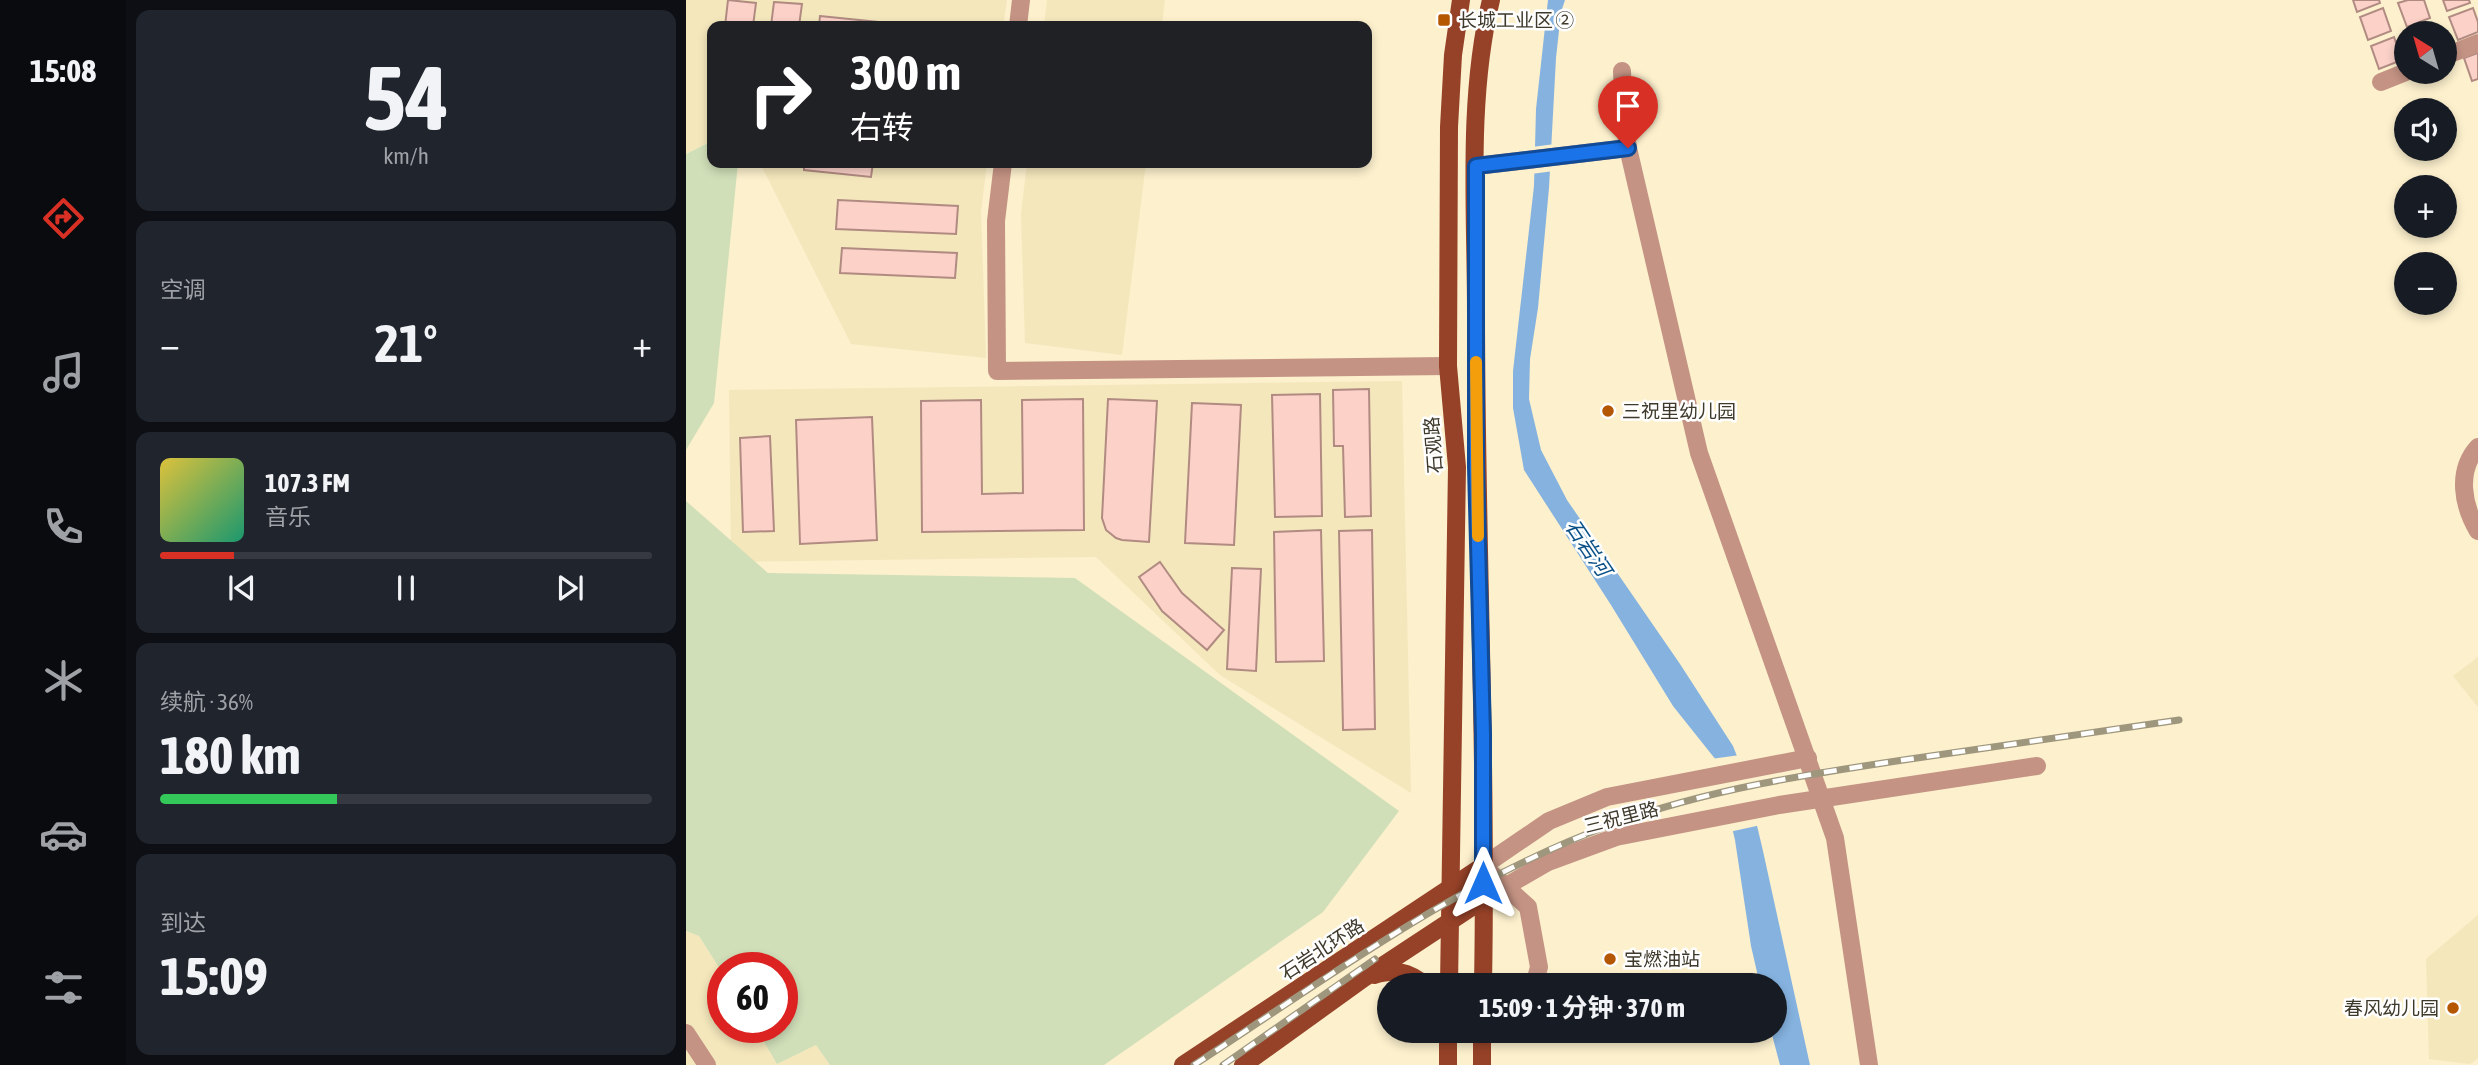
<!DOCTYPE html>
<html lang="zh">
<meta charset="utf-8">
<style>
body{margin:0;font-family:"Asap Condensed","Noto Sans SC",sans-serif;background:#20242c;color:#f1f3f6;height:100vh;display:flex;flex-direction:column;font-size:26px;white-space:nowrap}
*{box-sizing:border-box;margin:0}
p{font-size:23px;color:#9ea1a6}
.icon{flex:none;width:38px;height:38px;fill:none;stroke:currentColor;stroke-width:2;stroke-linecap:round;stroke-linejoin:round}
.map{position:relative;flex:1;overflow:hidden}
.panel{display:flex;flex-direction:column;gap:10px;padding:10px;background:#0d0f14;width:560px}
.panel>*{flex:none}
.guide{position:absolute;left:21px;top:21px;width:665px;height:147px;border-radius:14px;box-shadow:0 4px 10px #0003;background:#202124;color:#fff;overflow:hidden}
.needle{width:46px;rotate:323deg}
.buttons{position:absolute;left:1708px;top:21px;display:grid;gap:14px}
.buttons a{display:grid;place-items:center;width:63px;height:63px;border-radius:50%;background:#171b24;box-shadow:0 4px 10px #0003;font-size:35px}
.speed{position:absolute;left:21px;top:952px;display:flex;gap:14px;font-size:35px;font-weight:700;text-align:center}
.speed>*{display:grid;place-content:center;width:91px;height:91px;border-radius:50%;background:#171b24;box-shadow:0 4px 10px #0003;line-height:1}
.speed .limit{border:10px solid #d22;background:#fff;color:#111}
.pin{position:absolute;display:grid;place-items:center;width:60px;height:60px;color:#fff;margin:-72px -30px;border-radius:50% 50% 50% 0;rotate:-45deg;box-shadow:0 0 7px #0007}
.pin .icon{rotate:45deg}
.me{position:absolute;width:77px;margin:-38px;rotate:0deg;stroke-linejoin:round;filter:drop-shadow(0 0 5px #0008)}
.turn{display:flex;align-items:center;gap:24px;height:147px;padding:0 28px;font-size:32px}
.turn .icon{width:91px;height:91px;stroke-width:2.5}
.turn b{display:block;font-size:49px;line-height:60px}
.big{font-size:52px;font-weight:700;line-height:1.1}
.panel .card{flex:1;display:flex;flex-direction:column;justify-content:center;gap:10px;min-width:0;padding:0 24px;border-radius:14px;background:#20242c}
.panel .dial{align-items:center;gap:0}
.dial b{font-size:91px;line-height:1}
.song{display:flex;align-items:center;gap:21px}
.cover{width:84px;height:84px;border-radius:10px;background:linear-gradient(135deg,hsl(50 70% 55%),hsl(160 70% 35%))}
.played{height:7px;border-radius:4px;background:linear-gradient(90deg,#d93025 15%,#363941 15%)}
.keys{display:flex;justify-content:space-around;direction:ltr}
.heat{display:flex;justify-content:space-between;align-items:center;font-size:38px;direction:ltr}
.charge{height:10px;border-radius:5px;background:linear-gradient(90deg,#34c759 36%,#363941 0)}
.trip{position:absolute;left:691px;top:973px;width:410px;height:70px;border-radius:35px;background:#171b24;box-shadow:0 4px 10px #0003;font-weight:700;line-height:70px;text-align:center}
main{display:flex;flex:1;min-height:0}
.tabs{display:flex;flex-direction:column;width:126px;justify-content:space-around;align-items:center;background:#090b0e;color:#9ea1a6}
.tabs .icon{width:49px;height:49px}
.tabs .on{color:#d93025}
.tabs b{font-size:32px;color:#f1f3f6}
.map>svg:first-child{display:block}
</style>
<main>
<nav class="tabs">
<b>15:08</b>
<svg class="icon on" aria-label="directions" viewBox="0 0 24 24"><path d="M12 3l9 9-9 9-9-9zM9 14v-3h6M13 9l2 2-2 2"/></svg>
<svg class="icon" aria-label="music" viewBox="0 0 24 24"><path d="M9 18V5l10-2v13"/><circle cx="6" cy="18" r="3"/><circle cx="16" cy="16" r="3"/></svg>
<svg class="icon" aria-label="phone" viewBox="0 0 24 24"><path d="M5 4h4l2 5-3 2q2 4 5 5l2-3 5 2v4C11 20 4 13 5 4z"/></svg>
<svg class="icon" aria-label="climate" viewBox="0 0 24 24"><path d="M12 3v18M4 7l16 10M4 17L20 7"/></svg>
<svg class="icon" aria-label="car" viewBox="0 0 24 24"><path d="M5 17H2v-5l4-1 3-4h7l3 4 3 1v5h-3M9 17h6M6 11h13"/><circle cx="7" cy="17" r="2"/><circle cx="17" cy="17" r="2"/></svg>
<svg class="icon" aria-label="filters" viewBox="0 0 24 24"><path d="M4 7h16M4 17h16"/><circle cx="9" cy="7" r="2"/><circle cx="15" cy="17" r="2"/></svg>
</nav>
<section class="panel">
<div class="card dial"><b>54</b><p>km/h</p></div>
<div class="card"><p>空调</p>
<div class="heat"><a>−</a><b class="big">21°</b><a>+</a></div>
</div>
<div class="card">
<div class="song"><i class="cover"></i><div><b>107.3 FM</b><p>音乐</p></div></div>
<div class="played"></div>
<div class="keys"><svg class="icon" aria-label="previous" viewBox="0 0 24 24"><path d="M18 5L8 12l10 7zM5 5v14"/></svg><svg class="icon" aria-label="pause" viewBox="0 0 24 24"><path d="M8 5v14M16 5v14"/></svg><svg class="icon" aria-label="next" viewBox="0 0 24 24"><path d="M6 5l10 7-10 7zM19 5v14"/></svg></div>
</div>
<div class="card"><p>续航 · 36%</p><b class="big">180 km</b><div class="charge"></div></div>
<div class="card"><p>到达</p><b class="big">15:09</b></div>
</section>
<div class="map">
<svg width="1792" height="1065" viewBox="0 0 1792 1065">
<rect width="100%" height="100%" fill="#fcf0cd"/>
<g fill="#f4e7bc">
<polygon points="0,0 321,0 317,26 26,26 26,141 0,154"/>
<polygon points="361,0 479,0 476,26 358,26"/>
<polygon points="74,163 301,163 295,212 300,358 165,344"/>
<polygon points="341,163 460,163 436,355 339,343 335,214"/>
<polygon points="716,381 725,793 534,675 410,557 45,562 43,390"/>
<polygon points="1792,657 1792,707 1767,676"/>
<polygon points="1792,915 1792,1058 1784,1064 1743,1059 1740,959"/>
<polygon points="0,931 13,936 37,974 37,1027 69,1027 91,1064 130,1045 144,1065 0,1065"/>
</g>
<g fill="#d0dfb8">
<polygon points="26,141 26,163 52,163 28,403 0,450 0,154"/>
<polygon points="0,501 82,573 389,578 713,811 637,912 418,1065 144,1065 130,1045 91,1064 69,1027 96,1027 96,968 37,968 37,974 13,936 0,931"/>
</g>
<polygon fill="#85b2df" points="862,0 879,0 875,12 870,58 863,188 852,308 844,359 843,399 855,450 881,500 994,664 1047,746 1060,779 1077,851 1124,1065 1094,1065 1085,1031 1088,1031 1088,985 1074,985 1065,946 1049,840 1030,760 987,706 925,605 838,470 827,408 827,371 848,186 850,109"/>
<g fill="#fcf0cd">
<polygon points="869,144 868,171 845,174 846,147"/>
<polygon points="1054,755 1063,778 1075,825 1043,832 1025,759"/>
</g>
<g fill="#fbd1c8" stroke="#b18b82" stroke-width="2">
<polygon points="42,0 70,3 67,26 39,26"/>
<polygon points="1667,0 1693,0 1694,3 1671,12"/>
<polygon points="1722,0 1738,0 1744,18 1721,27 1712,3"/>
<polygon points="1757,0 1783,0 1784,3 1761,11"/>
<polygon points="88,2 116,4 113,26 85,26"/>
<polygon points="1697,8 1705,31 1682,40 1674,17"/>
<polygon points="1787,8 1792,22 1792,32 1772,40 1763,17"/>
<polygon points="134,16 202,23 202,26 133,26"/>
<polygon points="1746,23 1750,33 1724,33 1723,32"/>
<polygon points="1708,37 1716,60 1693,69 1685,46"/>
<polygon points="1792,53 1792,79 1786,81 1778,58"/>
<polygon points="118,163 187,163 185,177 118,170"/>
<polygon points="152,200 272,206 270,234 150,229"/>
<polygon points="156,248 271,253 269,278 154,273"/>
<polygon points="683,389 685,516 659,517 657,446 648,446 647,390"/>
<polygon points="634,394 636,516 589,517 586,395"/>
<polygon points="397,399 398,530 236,532 235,401 295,400 296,494 337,493 336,400"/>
<polygon points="422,399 471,401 463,542 436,540 430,538 420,530 416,518"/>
<polygon points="506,403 555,405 548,545 499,543"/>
<polygon points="186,417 191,540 114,544 110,420"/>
<polygon points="84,436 88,531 57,532 54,438"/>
<polygon points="635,530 638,661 590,662 588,532"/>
<polygon points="686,530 689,729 657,730 653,531"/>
<polygon points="474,562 496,593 538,630 521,650 476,611 453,577"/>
<polygon points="546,568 575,569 570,671 541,669"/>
</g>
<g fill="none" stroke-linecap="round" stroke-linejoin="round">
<g stroke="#c49384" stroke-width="18">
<polyline points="332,26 335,0"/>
<polyline points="1759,56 1792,43"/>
<polyline points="936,71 938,118 942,148 1013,453 1149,838 1183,1065"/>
<polyline points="1695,82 1720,72"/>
<polyline points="317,163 310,221 311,371 762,366"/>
<polyline points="790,166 942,148"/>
<path d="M1792,447c-22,24 -15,59 0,84"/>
<polyline points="798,899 862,862 930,837 1093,805 1351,766"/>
<polyline points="841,985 850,978 853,967 842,907 797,866 863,821 921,797 1122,758"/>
<polyline points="0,1033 21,1065"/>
</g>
<g stroke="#964228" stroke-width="18">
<path d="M688,975c21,-6 34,-4 51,10"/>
<polyline points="763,985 771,467 762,366 763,127 767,55 775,0"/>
<path d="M797,985c4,-224 -7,-449 -7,-673 0,-101 -9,-213 15,-312"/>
<polyline points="762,1031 762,1065"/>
<polyline points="497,1065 797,866"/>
<polyline points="557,1065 678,978 798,899"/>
<polyline points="796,1065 796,1031"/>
</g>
<g stroke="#9e967d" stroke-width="7">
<g id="rail">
<path d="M508,1065c135,-88 267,-186 419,-241 96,-35 196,-50 297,-65 89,-13 179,-26 269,-39"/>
<polyline points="537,1065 689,959"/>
</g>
</g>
<use href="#rail" stroke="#fefefe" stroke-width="4.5" stroke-dasharray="13" stroke-linecap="butt"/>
</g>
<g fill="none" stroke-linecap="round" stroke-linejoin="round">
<g stroke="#114b97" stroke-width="18">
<polyline id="route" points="797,883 797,734 790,467 790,166 942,148"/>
</g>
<use href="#route" stroke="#1a73e8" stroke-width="12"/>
<polyline stroke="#f59e0b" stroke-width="12" points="790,362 792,536"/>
</g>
<g fill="#b45700" stroke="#fefefe" stroke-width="2.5">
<rect x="751" y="13" width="14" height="14" rx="3.5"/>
<circle cx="922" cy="411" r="7"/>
<circle cx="924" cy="959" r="7"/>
<circle cx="1767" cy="1008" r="7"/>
</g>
<g text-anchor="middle" stroke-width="5" stroke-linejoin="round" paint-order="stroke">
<g font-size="19" fill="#3e392b" stroke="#fefefe" text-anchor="start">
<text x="772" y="27">长城工业区 ②</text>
<text x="936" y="418">三祝里幼儿园</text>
<text x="938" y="966">宝燃油站</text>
<text x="1753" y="1015" text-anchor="end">春风幼儿园</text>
</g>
<g font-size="19" fill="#3e392b" stroke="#fefefe">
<text transform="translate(747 445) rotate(-94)" y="7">石观路</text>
<text transform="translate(935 817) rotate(-14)" y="7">三祝里路</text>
<text transform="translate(636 949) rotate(-33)" y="7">石岩北环路</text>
</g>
<g font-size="21" font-style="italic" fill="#095087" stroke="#fefefe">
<text transform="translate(902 548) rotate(56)" y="7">石岩河</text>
</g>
</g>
</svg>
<div class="buttons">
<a><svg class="needle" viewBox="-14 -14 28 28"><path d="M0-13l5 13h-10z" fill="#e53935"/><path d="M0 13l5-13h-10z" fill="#9ea1a6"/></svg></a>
<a><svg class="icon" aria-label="sound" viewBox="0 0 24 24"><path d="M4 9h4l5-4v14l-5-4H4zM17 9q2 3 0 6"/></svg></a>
<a>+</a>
<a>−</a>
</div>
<div class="speed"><div class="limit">60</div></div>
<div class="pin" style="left:942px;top:148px;background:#d93025"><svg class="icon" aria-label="arrive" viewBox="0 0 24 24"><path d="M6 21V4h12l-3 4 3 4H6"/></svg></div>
<svg class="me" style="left:797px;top:883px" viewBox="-20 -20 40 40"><path d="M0-17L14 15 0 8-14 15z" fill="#1a73e8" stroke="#fff" stroke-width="4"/></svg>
<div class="trip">15:09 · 1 分钟 · 370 m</div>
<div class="guide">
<div class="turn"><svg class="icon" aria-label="right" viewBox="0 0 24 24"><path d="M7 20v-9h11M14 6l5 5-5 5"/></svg><div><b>300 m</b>右转</div></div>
</div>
</div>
</main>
